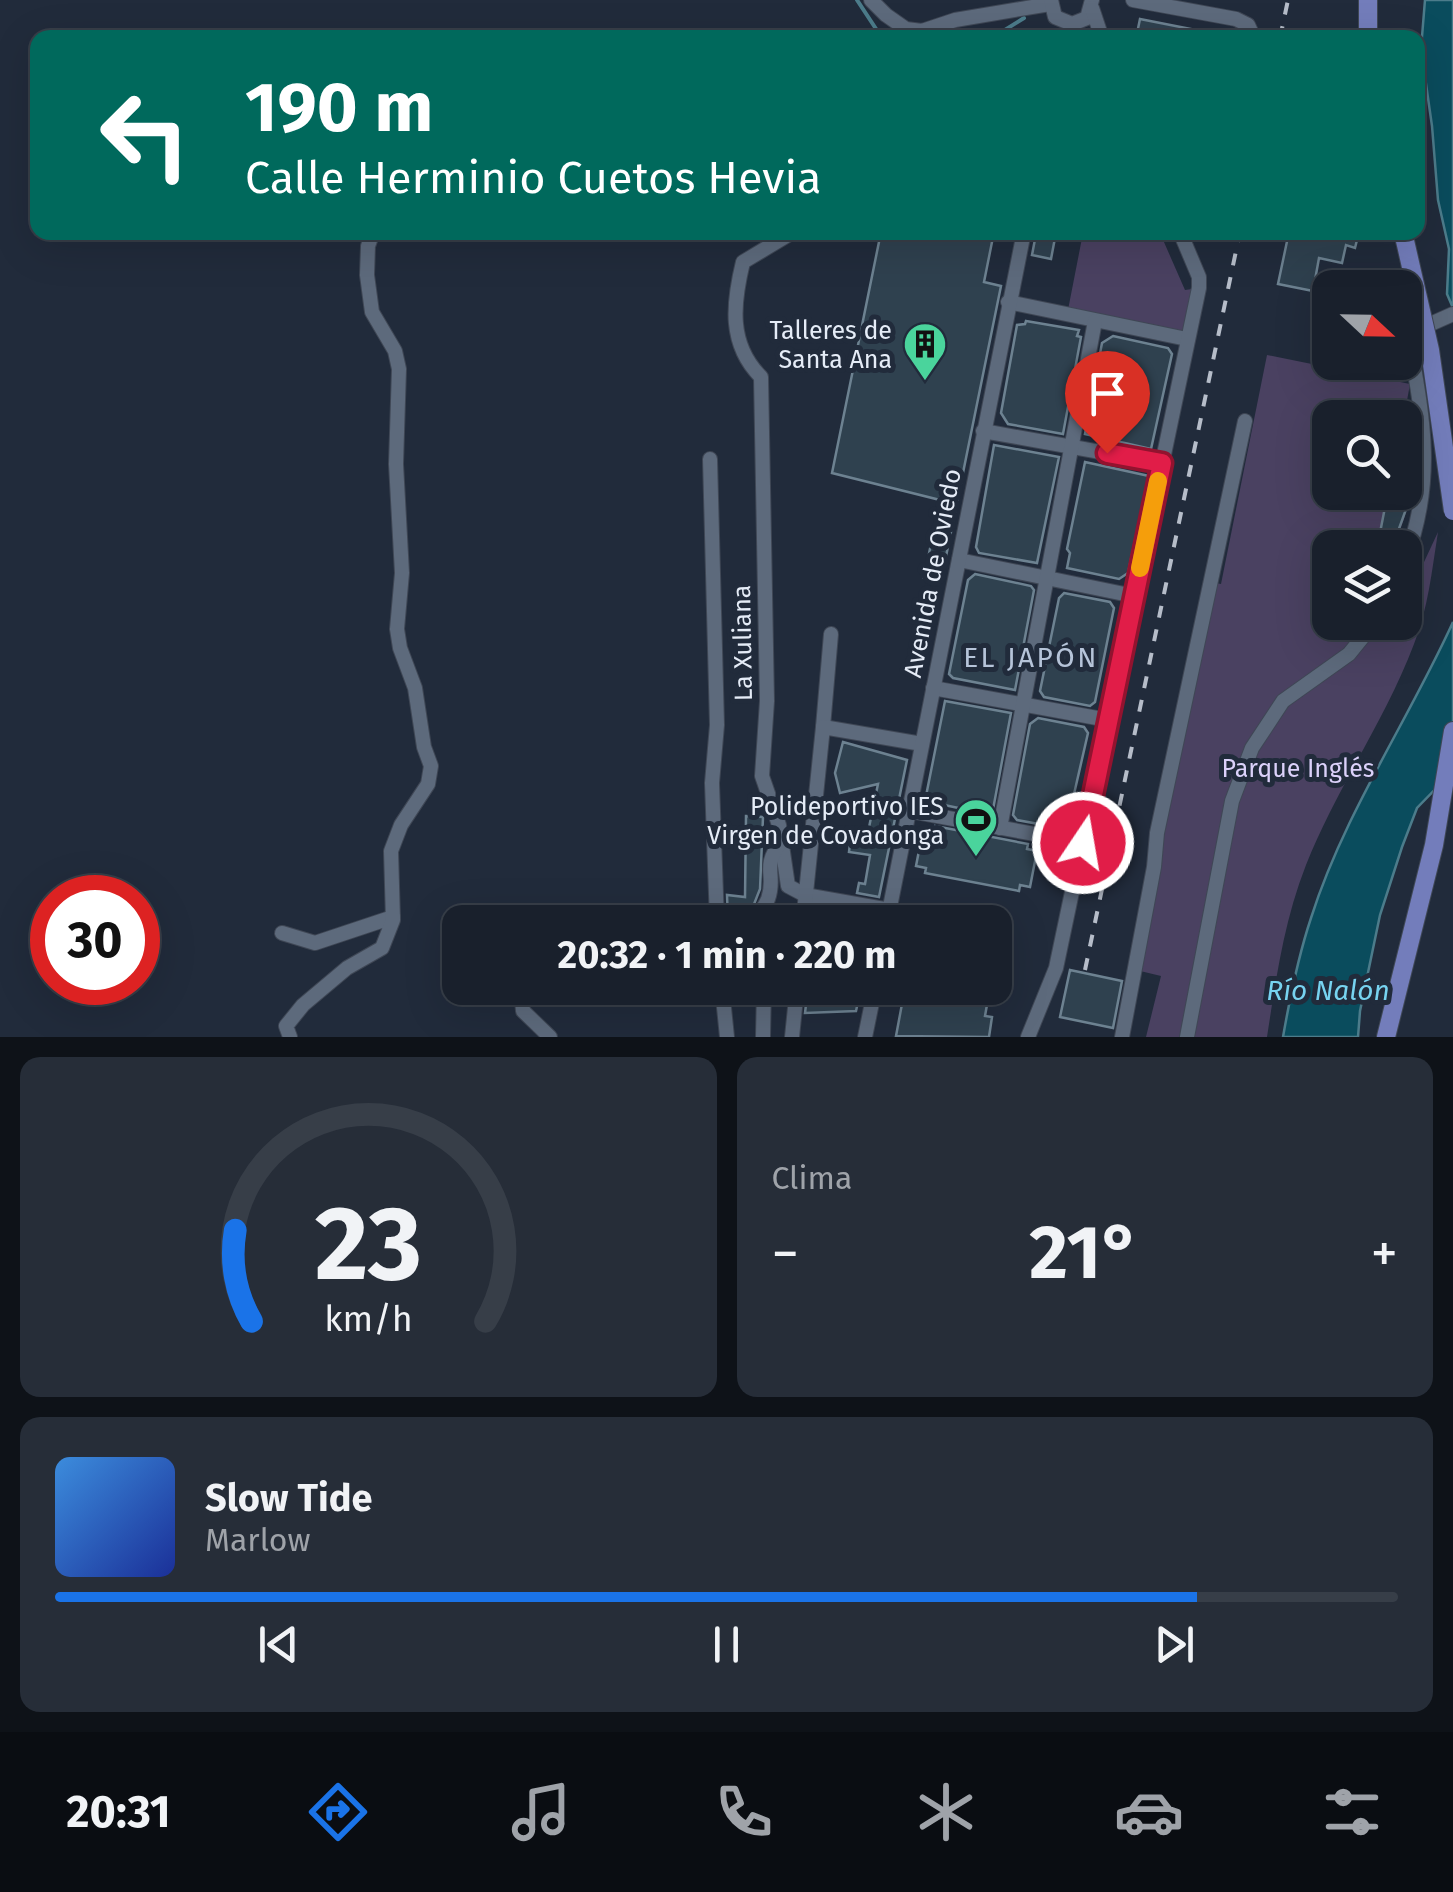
<!DOCTYPE html>
<html lang="es">
<meta charset="utf-8">
<style>
body{margin:0;font-family:"Fira Sans",sans-serif;background:#262d38;color:#f1f3f6;height:100vh;display:flex;flex-direction:column;font-size:38px;white-space:nowrap}
*{box-sizing:border-box;margin:0}
p{font-size:32px;color:#9fa3a9}
.icon{flex:none;width:55px;height:55px;fill:none;stroke:currentColor;stroke-width:2;stroke-linecap:round;stroke-linejoin:round}
.map{position:relative;height:1037px;overflow:hidden}
.sheet{display:flex;flex-direction:column;gap:20px;padding:20px;background:#0e1218;flex:1}
.sheet>*{flex:none}
.banner{position:absolute;left:30px;top:30px;width:1395px;height:210px;border-radius:20px;box-shadow:0 10px 40px #0002,0 0 0 2px #373e48;background:#00695c;color:#fff;overflow:hidden}
.needle{width:65px;rotate:112deg}
.buttons{position:absolute;left:1312px;top:270px;display:grid;gap:20px}
.buttons a{display:grid;place-items:center;width:110px;height:110px;border-radius:20px;background:#19202c;box-shadow:0 10px 40px #0002,0 0 0 2px #373e48;font-size:50px}
.speed{position:absolute;left:30px;top:875px;display:flex;gap:20px;font-size:50px;font-weight:700;text-align:center}
.speed>*{display:grid;place-content:center;width:130px;height:130px;border-radius:50%;background:#19202c;box-shadow:0 10px 40px #0002,0 0 0 2px #373e48;line-height:1}
.speed .limit{border:15px solid #d22;background:#fff;color:#111}
.pin{position:absolute;display:grid;place-items:center;width:85px;height:85px;color:#fff;margin:-102px -42px;border-radius:50% 50% 50% 0;rotate:-45deg;box-shadow:0 0 10px #0007}
.pin .icon{rotate:45deg}
.me{position:absolute;width:110px;margin:-55px;rotate:12deg;stroke-linejoin:round;filter:drop-shadow(0 0 8px #0008)}
.turn{display:flex;align-items:center;gap:35px;height:210px;padding:0 50px;font-size:45px}
.turn .icon{width:130px;height:130px;stroke-width:2.5}
.turn b{display:block;font-size:70px;line-height:85px}
.big{font-size:75px;font-weight:700;line-height:1.1}
.sheet .widget{flex:1;display:flex;flex-direction:column;justify-content:center;gap:15px;min-width:0;padding:0 35px;border-radius:20px;background:#262d38}
.sheet .dial{align-items:center;gap:0}
.dial svg{height:260px;overflow:visible;fill:none;stroke:#373e48;stroke-width:7;stroke-linecap:round;text-anchor:middle}
.dial text{fill:#f1f3f6;stroke:none}
.song{display:flex;align-items:center;gap:30px}
.cover{width:120px;height:120px;border-radius:15px;background:linear-gradient(135deg,hsl(210 70% 55%),hsl(230 70% 35%))}
.played{height:10px;border-radius:5px;background:linear-gradient(90deg,#1a73e8 85%,#373e48 85%)}
.keys{display:flex;justify-content:space-around;direction:ltr}
.heat{display:flex;justify-content:space-between;align-items:center;font-size:55px;direction:ltr}
.sheet .tiles{flex:1;display:grid;gap:20px;grid-template-columns:1fr 1fr}
.widget:last-child{grid-column:span 2}
.trip{position:absolute;left:442px;top:905px;width:570px;height:100px;border-radius:20px;background:#19202c;box-shadow:0 10px 40px #0002,0 0 0 2px #373e48;font-weight:700;line-height:100px;text-align:center}
.tab-bar{display:flex;height:160px;justify-content:space-around;align-items:center;background:#0a0d12;color:#9fa3a9}
.tab-bar .icon{width:70px;height:70px}
.tab-bar .current{color:#1a73e8}
.tab-bar b{font-size:45px;color:#f1f3f6}
.map>svg:first-child{display:block}
</style>
<div class="map">
<svg width="1453" height="1037" viewBox="0 0 1453 1037">
<rect width="100%" height="100%" fill="#212b3b"/>
<g fill="#4a4161">
<polygon points="1083,233 1160,233 1185,290 1199,288 1187,339 1067,315"/>
<path d="M1267,355l143,29 -6,33 -74,1v74h75v-70c12,43 8,86 -13,125l-62,1v74l46,1 15,5 4,-5 10,-1v-19l33,-71c-6,38 -10,77 -24,112 -29,77 -78,145 -108,221 -22,56 -30,114 -39,172h-121l15,-61 -25,-6 74,-388 11,2z"/>
</g>
<g fill="#0a4c5d" stroke="#4c7c8b" stroke-width="2.5">
<polygon points="1425,0 1453,0 1453,308 1447,294 1449,249 1438,200 1432,126 1421,49"/>
<path d="M1453,622v149l-36,37 -15,39 -22,68 -20,96 -2,26h-75c7,-40 15,-80 28,-119 33,-104 97,-197 142,-296z"/>
</g>
<g fill="none" stroke-linecap="round" stroke-linejoin="round">
<g stroke="#4c7c8b" stroke-width="4">
<polyline points="857,0 882,38"/>
<polyline points="992,38 1024,18"/>
</g>
</g>
<g fill="#2f414f" stroke="#6d8291" stroke-width="2.5">
<polygon points="1140,19 1206,32 1205,38 1136,38"/>
<polygon points="881,232 994,232 984,282 1001,286 941,581 924,578 940,500 832,473"/>
<polygon points="1289,232 1359,232 1355,248 1346,245 1342,263 1319,258 1313,291 1278,284"/>
<polygon points="1036,234 1055,238 1051,259 1032,255"/>
<polygon points="1026,321 1079,330 1077,336 1081,337 1063,434 1008,424 1001,413 1017,325 1025,324"/>
<polygon points="1113,336 1168,348 1172,354 1151,449 1085,434 1102,343"/>
<polygon points="994,445 1059,457 1037,563 979,553 976,547"/>
<polygon points="1085,462 1149,476 1128,573 1119,579 1067,568 1070,553 1067,549"/>
<polygon points="1388,492 1410,492 1409,501 1392,548 1377,548"/>
<polygon points="975,574 1031,586 1034,590 1015,690 953,678 949,674 968,580"/>
<polygon points="1064,593 1110,602 1114,608 1095,702 1090,706 1044,697 1040,691 1059,598"/>
<polygon points="945,701 1011,713 992,815 925,801"/>
<polygon points="1038,718 1084,727 1088,733 1066,829 1017,820 1013,815 1030,724"/>
<polygon points="843,742 907,760 879,897 857,893 859,883 865,884 870,855 849,852 851,835 867,837 878,784 840,793 835,773"/>
<polygon points="746,816 763,817 760,889 747,922 728,922 727,895 745,897"/>
<polygon points="935,826 1028,844 1027,849 1037,851 1030,887 1020,885 1019,891 925,873 926,868 916,866 923,830 933,832"/>
<polygon points="1070,970 1122,981 1113,1028 1060,1017"/>
<polygon points="808,988 861,988 856,1011 805,1013"/>
<polygon points="905,988 990,988 985,1016 992,1017 989,1037 896,1036"/>
</g>
<g fill="none" stroke-linecap="round" stroke-linejoin="round">
<g stroke="#3f4755" stroke-width="16">
<g id="minor">
<polyline points="871,0 886,15 906,29 922,31 955,20 1050,4"/>
<polyline points="1051,0 1055,17 1072,24 1087,18 1092,0"/>
<polyline points="1133,0 1236,19 1248,25 1254,38"/>
<polyline points="1092,8 1102,38"/>
<path d="M793,232l-50,30c-10,41 -15,82 18,115l6,324 -5,75 17,49 9,61 17,9 85,15"/>
<polyline points="1008,302 1187,339"/>
<polyline points="983,431 1162,463"/>
<polyline points="710,459 717,725 712,783 717,922"/>
<polyline points="959,560 1134,596"/>
<path d="M1405,561c31,-82 18,-144 3,-227l45,-20"/>
<polyline points="933,688 1108,720"/>
<polyline points="823,727 831,634"/>
<polyline points="910,811 1083,843"/>
<polyline points="1000,828 1095,321"/>
<path d="M757,922c2,-9 7,-14 11,-23 9,-25 -8,-31 14,-58"/>
<polyline points="803,922 823,727 922,744"/>
<polyline points="887,922 1024,232"/>
<polyline points="282,933 315,943 393,917"/>
<polyline points="521,988 523,1011 550,1037"/>
<polyline points="722,988 727,1037"/>
<polyline points="290,1037 286,1026 303,1005 347,968 382,948 393,920 391,851 401,825 428,784 431,766 424,747 415,688 400,648 397,629 402,573 396,464 399,369 395,351 372,312 367,275 368,246 373,232"/>
<polyline points="763,1037 764,988"/>
<polyline points="792,1037 797,988"/>
<polyline points="865,1037 875,988"/>
<polyline points="1028,1037 1056,968 1199,288 1199,277 1180,232"/>
<polyline points="1122,1037 1154,867 1157,833 1245,421"/>
<polyline points="1187,1037 1232,801 1252,748 1283,701 1349,654 1375,622"/>
</g>
</g>
<g stroke="#3f4755" stroke-width="20">
<g id="major">
<polyline points="1368,38 1368,0"/>
<polyline points="1386,1037 1434,845 1453,731"/>
</g>
</g>
<use href="#minor" stroke="#5d6a7c" stroke-width="14"/>
<use href="#major" stroke="#737dbb" stroke-width="18"/>
<g stroke="#b6bdc9" stroke-width="4" stroke-dasharray="12 12" stroke-linecap="butt">
<polyline points="1280,38 1288,0"/>
<polyline points="1085,970 1240,232"/>
</g>
<g stroke="#3f4755" stroke-width="20" stroke-linecap="butt">
<polyline id="major-bridge" points="1403,232 1430,350 1453,511"/>
</g>
<use href="#major-bridge" stroke="#737dbb" stroke-width="18"/>
</g>
<g fill="none" stroke-linecap="round" stroke-linejoin="round">
<g stroke="#92132f" stroke-width="25">
<polyline id="route" points="1083,843 1162,463 1107,453"/>
</g>
<use href="#route" stroke="#e11d48" stroke-width="18"/>
<polyline stroke="#f59e0b" stroke-width="18" points="1140,568 1158,481"/>
</g>
<defs>
<g id="building-pin" transform="scale(2.25)"><path d="M0 17L-7.5 6A9.5 9.5 0 1 1 7.5 6Z" fill="#4ad49c" stroke="#212b3b"/><path d="M-4-6H4V6H1V3H-1V6H-4ZM-2.5-4.3h1.7v1.8h-1.7ZM.8-4.3h1.7v1.8H.8ZM-2.5-1h1.7V.8h-1.7ZM.8-1h1.7V.8H.8Z" fill="#111"/></g>
<g id="stadium-pin" transform="scale(2.25)"><path d="M0 17L-7.5 6A9.5 9.5 0 1 1 7.5 6Z" fill="#4ad49c" stroke="#212b3b"/><path d="M0-5a6.5 5 0 1 0 0 10a6.5 5 0 1 0 0-10ZM-3.5-1.8h7v3.6h-7Z" fill="#111"/></g>
</defs>
<g fill-rule="evenodd">
<use href="#building-pin" x="925" y="344"/>
<use href="#stadium-pin" x="976" y="820"/>
</g>
<g text-anchor="middle" stroke-width="10" stroke-linejoin="round" paint-order="stroke">
<g font-size="25" fill="#e5ecf7" stroke="#212b3b" text-anchor="end">
<text x="892" y="339">Talleres de<tspan x="892" dy="29">Santa Ana</tspan></text>
<text x="944" y="815">Polideportivo IES<tspan x="944" dy="29">Virgen de Covadonga</tspan></text>
</g>
<g font-size="25" fill="#e5ecf7" stroke="#212b3b">
<text transform="translate(932 573) rotate(-79)" y="9">Avenida de Oviedo</text>
<text transform="translate(742 643) rotate(-91)" y="9">La Xuliana</text>
</g>
<g font-size="25" fill="#dbd1fa" stroke="#212b3b">
<text x="1298" y="777">Parque Inglés</text>
</g>
<g font-size="28" letter-spacing="2.5" fill="#b6c4d9" stroke="#212b3b">
<text x="1031" y="667">EL JAPÓN</text>
</g>
<g font-size="28" font-style="italic" fill="#77d3f0" stroke="#212b3b">
<text x="1328" y="1000">Río Nalón</text>
</g>
</g>
</svg>
<div class="buttons">
<a><svg class="needle" viewBox="-14 -14 28 28"><path d="M0-13l5 13h-10z" fill="#e53935"/><path d="M0 13l5-13h-10z" fill="#9fa3a9"/></svg></a>
<a><svg class="icon" aria-label="search" viewBox="0 0 24 24"><circle cx="10" cy="10" r="6"/><path d="M15 15l6 6"/></svg></a>
<a><svg class="icon" aria-label="layers" viewBox="0 0 24 24"><path d="M12 4l9 5-9 5-9-5zM3 14l9 5 9-5"/></svg></a>
</div>
<div class="speed"><div class="limit">30</div></div>
<div class="pin" style="left:1107px;top:453px;background:#d93025"><svg class="icon" aria-label="arrive" viewBox="0 0 24 24"><path d="M6 21V4h12l-3 4 3 4H6"/></svg></div>
<svg class="me" style="left:1083px;top:843px" viewBox="-20 -20 40 40"><circle r="17" fill="#e11d48" stroke="#fff" stroke-width="3"/><path d="M0-11L8 9 0 5-8 9z" fill="#fff"/></svg>
<div class="trip">20:32 · 1 min · 220 m</div>
<div class="banner">
<div class="turn"><svg class="icon" aria-label="left" viewBox="0 0 24 24"><path d="M17 20v-9H6M10 6l-5 5 5 5"/></svg><div><b>190 m</b>Calle Herminio Cuetos Hevia</div></div>
</div>
</div>
<section class="sheet">
<div class="tiles">
<div class="widget dial"><svg viewBox="0 0 100 80">
<path d="M14 69A42 42 0 1 1 86 69"/>
<path d="M14 69A42 42 0 0 1 9 41" stroke="#1a73e8"/>
<text x="50" y="56" font-size="32" font-weight="700">23</text>
<text x="50" y="72" font-size="11">km/h</text>
</svg></div>
<div class="widget"><p>Clima</p>
<div class="heat"><a>−</a><b class="big">21°</b><a>+</a></div>
</div>
<div class="widget">
<div class="song"><i class="cover"></i><div><b>Slow Tide</b><p>Marlow</p></div></div>
<div class="played"></div>
<div class="keys"><svg class="icon" aria-label="previous" viewBox="0 0 24 24"><path d="M18 5L8 12l10 7zM5 5v14"/></svg><svg class="icon" aria-label="pause" viewBox="0 0 24 24"><path d="M8 5v14M16 5v14"/></svg><svg class="icon" aria-label="next" viewBox="0 0 24 24"><path d="M6 5l10 7-10 7zM19 5v14"/></svg></div>
</div>
</div>
</section>
<nav class="tab-bar">
<b>20:31</b>
<svg class="icon current" aria-label="directions" viewBox="0 0 24 24"><path d="M12 3l9 9-9 9-9-9zM9 14v-3h6M13 9l2 2-2 2"/></svg>
<svg class="icon" aria-label="music" viewBox="0 0 24 24"><path d="M9 18V5l10-2v13"/><circle cx="6" cy="18" r="3"/><circle cx="16" cy="16" r="3"/></svg>
<svg class="icon" aria-label="phone" viewBox="0 0 24 24"><path d="M5 4h4l2 5-3 2q2 4 5 5l2-3 5 2v4C11 20 4 13 5 4z"/></svg>
<svg class="icon" aria-label="climate" viewBox="0 0 24 24"><path d="M12 3v18M4 7l16 10M4 17L20 7"/></svg>
<svg class="icon" aria-label="car" viewBox="0 0 24 24"><path d="M5 17H2v-5l4-1 3-4h7l3 4 3 1v5h-3M9 17h6M6 11h13"/><circle cx="7" cy="17" r="2"/><circle cx="17" cy="17" r="2"/></svg>
<svg class="icon" aria-label="filters" viewBox="0 0 24 24"><path d="M4 7h16M4 17h16"/><circle cx="9" cy="7" r="2"/><circle cx="15" cy="17" r="2"/></svg>
</nav>
